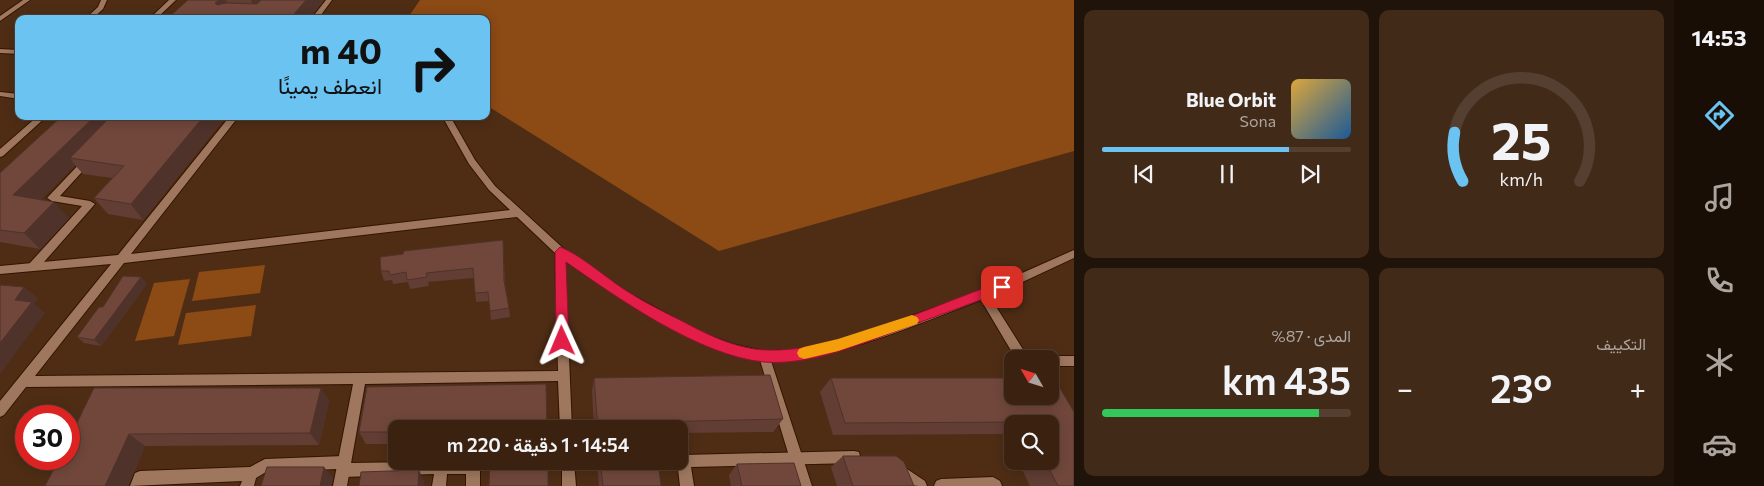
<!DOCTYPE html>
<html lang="ar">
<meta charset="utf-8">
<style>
body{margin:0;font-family:Commissioner,Vazirmatn,sans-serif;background:#422a19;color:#f1f3f6;direction:rtl;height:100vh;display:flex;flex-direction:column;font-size:19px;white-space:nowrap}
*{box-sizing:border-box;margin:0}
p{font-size:16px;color:#aca49f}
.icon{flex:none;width:28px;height:28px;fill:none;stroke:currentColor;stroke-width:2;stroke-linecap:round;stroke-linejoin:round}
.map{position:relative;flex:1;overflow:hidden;direction:ltr}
.side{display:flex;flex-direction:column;gap:10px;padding:10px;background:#201309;width:600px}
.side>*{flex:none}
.hud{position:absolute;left:15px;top:15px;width:475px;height:105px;border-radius:10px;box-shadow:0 2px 12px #0003,0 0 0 1px #543f30;direction:rtl;background:#6bc3f2;color:#111;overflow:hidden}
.needle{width:32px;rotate:309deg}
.fabs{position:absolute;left:1004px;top:350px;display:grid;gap:10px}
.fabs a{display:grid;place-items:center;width:55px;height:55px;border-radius:10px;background:#3b2210;box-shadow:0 2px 12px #0003,0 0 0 1px #543f30;font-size:25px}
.speed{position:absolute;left:15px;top:405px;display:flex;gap:10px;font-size:25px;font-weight:700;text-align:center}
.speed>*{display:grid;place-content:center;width:65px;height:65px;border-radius:50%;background:#3b2210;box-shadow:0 2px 12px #0003,0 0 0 1px #543f30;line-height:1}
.speed .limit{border:8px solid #d22;background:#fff;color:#111}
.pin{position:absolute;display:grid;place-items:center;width:42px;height:42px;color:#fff;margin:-21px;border-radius:10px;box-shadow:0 2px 8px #0006}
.me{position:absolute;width:55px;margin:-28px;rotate:359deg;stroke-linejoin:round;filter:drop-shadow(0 0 4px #0008)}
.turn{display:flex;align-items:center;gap:18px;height:105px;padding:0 25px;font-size:22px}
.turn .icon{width:65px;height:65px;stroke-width:2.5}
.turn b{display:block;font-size:35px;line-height:42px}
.big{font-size:38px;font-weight:600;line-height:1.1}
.side .tile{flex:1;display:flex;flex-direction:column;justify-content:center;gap:8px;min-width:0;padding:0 18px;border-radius:10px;background:#422a19}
.side .dial{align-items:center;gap:0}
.dial svg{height:130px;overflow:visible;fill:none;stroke:#543f30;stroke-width:7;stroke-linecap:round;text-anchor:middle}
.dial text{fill:#f1f3f6;stroke:none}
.song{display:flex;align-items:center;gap:15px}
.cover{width:60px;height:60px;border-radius:8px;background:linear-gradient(135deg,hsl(40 70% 55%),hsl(210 70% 35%))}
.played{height:5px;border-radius:2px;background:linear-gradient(90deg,#6bc3f2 75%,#543f30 75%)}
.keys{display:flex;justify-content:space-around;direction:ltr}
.heat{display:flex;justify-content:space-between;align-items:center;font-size:28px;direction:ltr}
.charge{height:8px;border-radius:4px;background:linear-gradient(90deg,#34c759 87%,#543f30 0)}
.side .tiles{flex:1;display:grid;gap:10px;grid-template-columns:repeat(2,1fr)}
.trip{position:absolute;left:388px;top:420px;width:300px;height:50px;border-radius:10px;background:#3b2210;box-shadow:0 2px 12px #0003,0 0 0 1px #543f30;font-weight:600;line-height:50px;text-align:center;direction:rtl}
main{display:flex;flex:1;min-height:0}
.tab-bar{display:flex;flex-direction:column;width:90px;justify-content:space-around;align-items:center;background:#180e06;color:#aca49f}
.tab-bar .icon{width:35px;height:35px}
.tab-bar .selected{color:#6bc3f2}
.tab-bar b{font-size:22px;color:#f1f3f6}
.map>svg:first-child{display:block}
</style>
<main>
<nav class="tab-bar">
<b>14:53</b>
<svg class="icon selected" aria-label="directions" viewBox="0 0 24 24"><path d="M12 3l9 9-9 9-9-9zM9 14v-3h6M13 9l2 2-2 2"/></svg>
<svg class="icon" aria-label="music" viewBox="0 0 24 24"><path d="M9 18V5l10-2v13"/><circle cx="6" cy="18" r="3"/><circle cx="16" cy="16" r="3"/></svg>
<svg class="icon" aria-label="phone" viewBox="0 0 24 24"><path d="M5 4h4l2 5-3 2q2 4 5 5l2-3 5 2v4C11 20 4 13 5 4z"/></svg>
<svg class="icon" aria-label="climate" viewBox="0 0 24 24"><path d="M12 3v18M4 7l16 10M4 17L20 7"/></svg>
<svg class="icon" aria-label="car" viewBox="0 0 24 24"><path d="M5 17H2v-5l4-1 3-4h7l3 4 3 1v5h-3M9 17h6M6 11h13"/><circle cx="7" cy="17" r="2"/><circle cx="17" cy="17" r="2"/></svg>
</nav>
<section class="side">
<div class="tiles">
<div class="tile dial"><svg viewBox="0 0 100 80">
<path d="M14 69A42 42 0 1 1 86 69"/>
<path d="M14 69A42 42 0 0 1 9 39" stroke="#6bc3f2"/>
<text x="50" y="56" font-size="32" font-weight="700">25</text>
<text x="50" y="72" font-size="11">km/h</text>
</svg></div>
<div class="tile">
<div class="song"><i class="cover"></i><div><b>Blue Orbit</b><p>Sona</p></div></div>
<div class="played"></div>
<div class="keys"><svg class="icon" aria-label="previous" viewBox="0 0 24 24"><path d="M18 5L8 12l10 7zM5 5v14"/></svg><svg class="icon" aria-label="pause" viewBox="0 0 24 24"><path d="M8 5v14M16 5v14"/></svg><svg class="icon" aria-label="next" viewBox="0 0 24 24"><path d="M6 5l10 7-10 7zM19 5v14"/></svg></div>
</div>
<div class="tile"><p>التكييف</p>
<div class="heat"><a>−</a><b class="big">23°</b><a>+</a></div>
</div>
<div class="tile"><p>المدى · 87%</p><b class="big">435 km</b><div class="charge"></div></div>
</div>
</section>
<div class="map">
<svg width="1074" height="486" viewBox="0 0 1074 486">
<rect width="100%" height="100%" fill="#4f2d15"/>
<g fill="#8c4a14">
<polygon points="420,0 1074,0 1074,151 719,251 486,105 486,19 407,19"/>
<polygon points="265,265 260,293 192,301 199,272"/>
<polygon points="190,279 174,336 135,341 154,283"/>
<polygon points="256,305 251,336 178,345 186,313"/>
</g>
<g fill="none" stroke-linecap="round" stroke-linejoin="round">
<g stroke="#331400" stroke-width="2">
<g id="lane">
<polygon points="101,0 107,0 103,9 92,19 85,19 98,7"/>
<polygon points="0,49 19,50 19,54 0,53"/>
<polygon points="88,157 91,158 92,160 91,162 60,196 90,201 95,204 37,270 29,270 28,267 29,264 82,206 52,201 47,198 85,158"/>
<polygon points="854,451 859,452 860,457 859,462 854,463 691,467 694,486 680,486 677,461 679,461 679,456 683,455"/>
<polygon points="344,456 349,457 350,463 475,461 478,462 480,467 480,486 466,486 466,474 447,474 446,486 432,486 434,474 343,477 338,475 337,469 266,472 256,478 254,486 240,486 242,481 130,486 135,473 140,471 250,467 265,459"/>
<path d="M901,465l24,16 2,5c-14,0 -27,0 -33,-14l2,-5z"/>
<polygon points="993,477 1000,481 1002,486 934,486 936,481 941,479"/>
</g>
</g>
<g stroke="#331400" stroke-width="2">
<g id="street">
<polygon points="23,0 30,0 0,21 0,16"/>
<polygon points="169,0 176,0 156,19 149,19"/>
<polygon points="326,0 332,0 318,19 311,19"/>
<polygon points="0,92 19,94 19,99 0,96"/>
<polygon points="38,116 47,116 3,156 0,157 0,149"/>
<path d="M230,116h9l-108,138 379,-44 -21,-20 -20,-26 -27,-48h8l25,44 20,26 69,63 66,45 70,38 32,12 32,7 28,-1 31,-5 46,-14 110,-39 95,-42v8l-84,39 39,62h-13l-35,-59c-67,25 -138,58 -210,61l41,125h-14l-38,-126c-10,-2 -21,-3 -31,-6 -59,-20 -112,-58 -164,-93l7,168h-12l-2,-48 -193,3 -18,102h-14l20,-102 -327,3 -22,28 -4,2v-16l111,-137 -111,10v-8l118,-11zM517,217l38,36 3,118 -523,5 89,-113z"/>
<polygon points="1050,356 1074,356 1074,366 1050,366 1050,359 1045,359"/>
<polygon points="562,461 574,461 576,486 562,486"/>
</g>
</g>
<use href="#lane" fill="#9e775e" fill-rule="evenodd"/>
<use href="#street" fill="#9e775e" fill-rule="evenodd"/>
</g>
<g fill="#613d34">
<polygon points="188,0 324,0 309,19 169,19 168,18"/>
<polygon points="62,116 226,116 143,220 108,214 94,198 112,178 83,174 75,165 40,200 69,218 40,249 0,242 0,173"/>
<polygon points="503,240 505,283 509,308 510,317 491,320 489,301 476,302 474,278 428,282 429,286 410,289 408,282 393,284 392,280 384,281 381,271 403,254"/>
<polygon points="147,284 101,346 84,343 77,337 103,307"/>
<polygon points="594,378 783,419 773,432 679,433 679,429 594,429 592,391"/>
<polygon points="831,378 1012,378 1012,396 1050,396 1050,378 1054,378 1074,412 1074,486 1030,486 1018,461 1050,461 1050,424 1012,424 1012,450 1004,434 833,435 820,392"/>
<polygon points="321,388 329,401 319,445 145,446 128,486 45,486 69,439"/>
<polygon points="396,429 396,444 366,444 359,432"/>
<polygon points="843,456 914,486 837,486 831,467"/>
<polygon points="597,461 658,461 661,486 599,486"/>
<polygon points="737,464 801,486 731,486 729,475"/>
</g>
<g fill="#4f322a">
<polygon points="219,0 226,0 231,11 222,19 215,3"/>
<polygon points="251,0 269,0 256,14"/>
<polygon points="306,0 324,0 309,19 290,19"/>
<polygon points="95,116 123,116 70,158 75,165 29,211 13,195"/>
<polygon points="204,116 226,116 143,220 131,204"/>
<polygon points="54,202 69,218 40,249 24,233"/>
<polygon points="141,277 147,284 101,346 94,340"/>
<polygon points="24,287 38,298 34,304 45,313 0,374 0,343 15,300"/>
<polygon points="321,388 329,401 319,445 310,433"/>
<polygon points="129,434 145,446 128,486 105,486"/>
<polygon points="324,467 333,478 331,486 320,486"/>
<polygon points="419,470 424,481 424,486 418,486"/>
</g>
<g fill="#71473c" stroke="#4f322a">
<polygon points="188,0 219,0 215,3 217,5 226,3 257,4 261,0 306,0 290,19 175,19 168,18"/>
<polygon points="62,116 95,116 13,195 54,202 24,233 0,230 0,173"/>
<polygon points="111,116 204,116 131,204 94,198 124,166 70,158"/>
<polygon points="503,240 504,281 509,308 490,311 488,292 475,293 473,268 426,273 427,277 407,280 406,272 390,275 389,271 381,271 380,257 403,254 404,251"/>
<polygon points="123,276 141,277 94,340 77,337 99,307 103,307"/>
<polygon points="0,285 24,287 15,300 32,302 0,343"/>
<polygon points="770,375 783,419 652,422 653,429 598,429 594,378"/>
<polygon points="831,378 1012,378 1012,396 1050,396 1050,378 1054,378 1074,412 1074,486 1058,486 1045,461 1050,461 1050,424 1025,424 1024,422 845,423"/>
<polygon points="546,384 547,429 396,429 396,432 359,432 367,387"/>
<polygon points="94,388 321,388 310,433 129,434 105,486 45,486 59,459 69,459 69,439"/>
<polygon points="843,456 896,456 904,462 914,486 853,486"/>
<polygon points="490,461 548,461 548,486 489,486"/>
<polygon points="600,461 658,461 661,486 603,486"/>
<polygon points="794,463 801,486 742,486 737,464"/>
<polygon points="267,467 324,467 320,486 261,486"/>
<polygon points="419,470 418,486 359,486 361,472"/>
</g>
<path fill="#e11d48" stroke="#92132f" d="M560,247c20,7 51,35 70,46 17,11 36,20 54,29 24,13 53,27 82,28 72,3 166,-45 236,-68l4,1 2,4 -2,3c-33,13 -66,25 -99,37 -43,16 -97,39 -143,35 -64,-6 -145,-63 -198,-100l3,79 -2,4 -5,1 -4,-1 -2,-4 -1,-89z"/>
<polygon fill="#f59e0b" points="912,315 917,317 919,320 917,324 838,351 804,359 799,357 797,353 799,349 804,347 838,339"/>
</svg>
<div class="fabs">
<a><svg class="needle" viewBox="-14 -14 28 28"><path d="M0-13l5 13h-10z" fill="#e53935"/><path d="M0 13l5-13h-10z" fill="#aca49f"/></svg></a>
<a><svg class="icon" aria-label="search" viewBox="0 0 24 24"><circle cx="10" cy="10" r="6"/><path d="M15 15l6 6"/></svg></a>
</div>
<div class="speed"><div class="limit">30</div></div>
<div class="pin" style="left:1002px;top:287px;background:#d93025"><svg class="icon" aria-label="arrive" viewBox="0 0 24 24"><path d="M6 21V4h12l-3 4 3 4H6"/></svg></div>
<svg class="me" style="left:562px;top:341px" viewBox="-20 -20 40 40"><path d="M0-17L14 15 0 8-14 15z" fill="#e11d48" stroke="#fff" stroke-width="4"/></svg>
<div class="trip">14:54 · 1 دقيقة · 220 m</div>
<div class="hud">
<div class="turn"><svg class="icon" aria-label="right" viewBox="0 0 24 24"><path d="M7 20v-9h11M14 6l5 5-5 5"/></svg><div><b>40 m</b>انعطف يمينًا</div></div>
</div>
</div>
</main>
